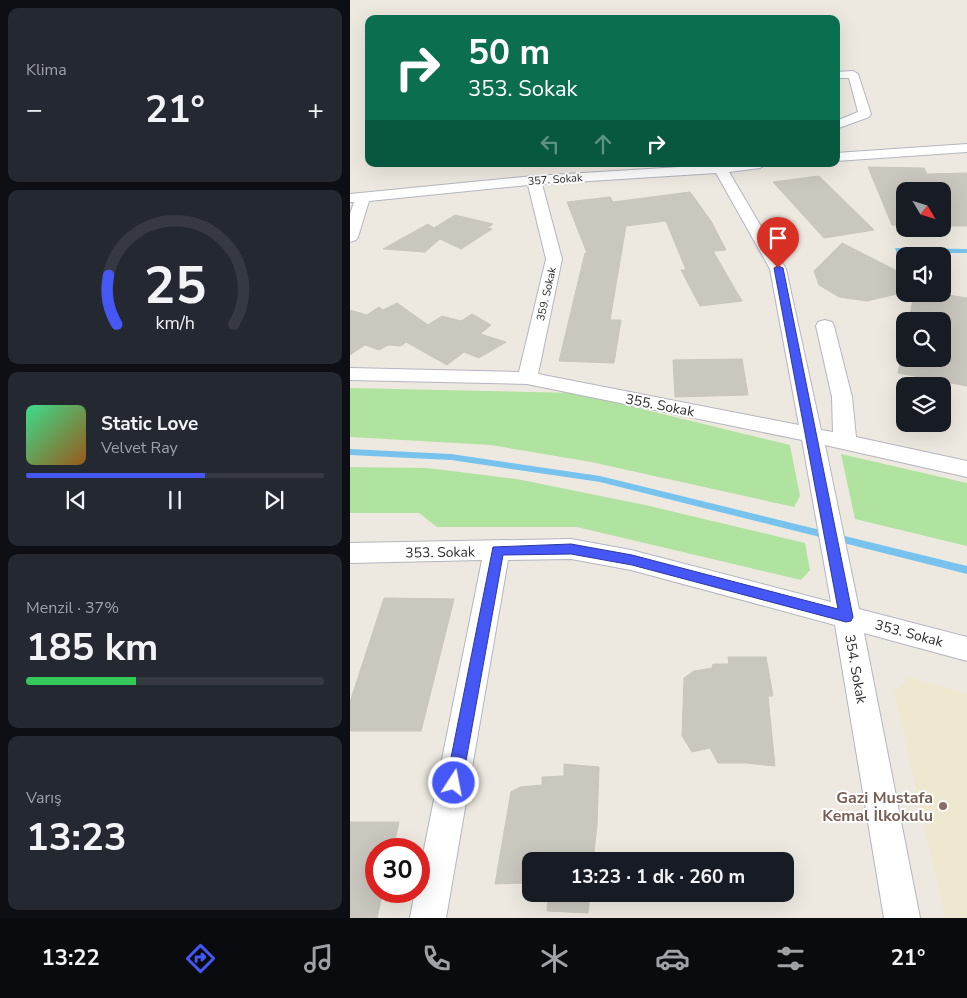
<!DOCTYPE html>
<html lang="tr">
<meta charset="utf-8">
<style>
body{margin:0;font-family:"Nunito Sans",sans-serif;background:#242831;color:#f1f3f6;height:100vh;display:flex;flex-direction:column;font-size:19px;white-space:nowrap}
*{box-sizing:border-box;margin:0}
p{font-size:16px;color:#9ea1a6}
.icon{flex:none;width:28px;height:28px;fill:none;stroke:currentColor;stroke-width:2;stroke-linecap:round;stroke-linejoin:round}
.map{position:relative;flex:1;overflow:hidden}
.panel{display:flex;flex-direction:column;gap:8px;padding:8px;background:#0d0f14;width:350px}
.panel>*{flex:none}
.banner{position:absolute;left:15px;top:15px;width:475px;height:152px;border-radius:10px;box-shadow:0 5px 20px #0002;background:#0b6e4f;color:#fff;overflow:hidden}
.needle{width:32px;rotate:128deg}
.fabs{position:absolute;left:546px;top:182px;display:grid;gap:10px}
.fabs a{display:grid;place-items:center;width:55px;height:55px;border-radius:10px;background:#171b24;box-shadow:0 5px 20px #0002;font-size:25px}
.speed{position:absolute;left:15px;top:838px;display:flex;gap:10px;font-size:25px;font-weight:700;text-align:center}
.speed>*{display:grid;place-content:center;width:65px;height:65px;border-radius:50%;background:#171b24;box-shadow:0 5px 20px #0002;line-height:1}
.speed .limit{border:8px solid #d22;background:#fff;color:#111}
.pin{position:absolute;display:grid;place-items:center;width:42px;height:42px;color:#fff;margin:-51px -21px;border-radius:50% 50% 50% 0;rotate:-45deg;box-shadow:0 0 5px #0007}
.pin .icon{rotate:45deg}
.me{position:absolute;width:55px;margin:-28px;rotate:11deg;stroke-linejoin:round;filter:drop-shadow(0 0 4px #0008)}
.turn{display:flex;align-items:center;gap:18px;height:105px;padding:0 20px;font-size:22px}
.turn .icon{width:65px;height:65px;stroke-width:2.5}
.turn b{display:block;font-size:35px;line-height:42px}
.lanes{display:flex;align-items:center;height:48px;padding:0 20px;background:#0003;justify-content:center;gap:25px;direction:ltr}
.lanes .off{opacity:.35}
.big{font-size:38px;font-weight:700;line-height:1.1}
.panel .card{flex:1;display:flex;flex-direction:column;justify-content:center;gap:8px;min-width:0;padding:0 18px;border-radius:10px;background:#242831}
.panel .dial{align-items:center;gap:0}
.dial svg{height:130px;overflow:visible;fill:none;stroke:#363941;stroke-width:7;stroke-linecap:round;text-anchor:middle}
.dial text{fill:#f1f3f6;stroke:none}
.song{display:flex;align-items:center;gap:15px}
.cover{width:60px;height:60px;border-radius:8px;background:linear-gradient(135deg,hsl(150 70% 55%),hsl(30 70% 35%))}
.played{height:5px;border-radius:2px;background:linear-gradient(90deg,#4558f6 60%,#363941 60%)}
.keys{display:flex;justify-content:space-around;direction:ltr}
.heat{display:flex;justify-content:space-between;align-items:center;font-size:28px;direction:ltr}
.charge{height:8px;border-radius:4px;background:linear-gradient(90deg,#34c759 37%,#363941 0)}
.trip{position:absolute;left:172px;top:852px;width:272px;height:50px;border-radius:10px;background:#171b24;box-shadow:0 5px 20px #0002;font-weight:700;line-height:50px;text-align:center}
.tabs{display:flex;height:80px;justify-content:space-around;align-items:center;background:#090b0e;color:#9ea1a6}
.tabs .icon{width:35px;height:35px}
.tabs .on{color:#4558f6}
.tabs b{font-size:22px;color:#f1f3f6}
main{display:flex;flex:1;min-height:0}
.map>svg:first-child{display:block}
</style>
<main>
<section class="panel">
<div class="card"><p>Klima</p>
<div class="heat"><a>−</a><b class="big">21°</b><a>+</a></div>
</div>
<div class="card dial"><svg viewBox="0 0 100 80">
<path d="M14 69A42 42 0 1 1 86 69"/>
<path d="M14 69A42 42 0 0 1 9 39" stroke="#4558f6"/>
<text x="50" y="56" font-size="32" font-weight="700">25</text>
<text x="50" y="72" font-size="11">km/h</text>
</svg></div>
<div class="card">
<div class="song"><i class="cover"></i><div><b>Static Love</b><p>Velvet Ray</p></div></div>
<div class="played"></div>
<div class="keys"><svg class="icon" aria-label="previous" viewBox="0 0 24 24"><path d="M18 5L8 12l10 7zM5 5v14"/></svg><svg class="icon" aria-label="pause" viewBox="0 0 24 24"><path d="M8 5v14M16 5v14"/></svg><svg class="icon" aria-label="next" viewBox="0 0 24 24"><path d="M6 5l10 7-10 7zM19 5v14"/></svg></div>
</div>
<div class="card"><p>Menzil · 37%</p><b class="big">185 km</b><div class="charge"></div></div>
<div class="card"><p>Varış</p><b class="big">13:23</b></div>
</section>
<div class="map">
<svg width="617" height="918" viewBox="0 0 617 918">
<rect width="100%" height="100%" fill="#eee9e0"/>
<polygon fill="#efe8d1" points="560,677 617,694 617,918 595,918 544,692"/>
<g fill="#b0e39f">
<polygon points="0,388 227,393 440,445 450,496 444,507 241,462 141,445 0,437"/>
<polygon points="491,454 617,483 617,546 505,519"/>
<polygon points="0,467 77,468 167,479 295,505 455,543 460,570 451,580 227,527 87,527 69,513 0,513"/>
</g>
<polygon fill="#77c3ed" points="545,248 617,249 617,253 575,253 576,256 548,257"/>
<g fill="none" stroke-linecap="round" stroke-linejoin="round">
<polygon fill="#77c3ed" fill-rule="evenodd" points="0,449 101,454 250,476 617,566 617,574 250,482 101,460 0,455"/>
</g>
<g fill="#cac7bf" stroke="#cac6ba">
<polygon points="518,167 574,168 577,174 617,173 617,226 592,226 592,191 555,191 555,226 542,225"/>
<polygon points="469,176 524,230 474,238 423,182"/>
<polygon points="340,192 361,221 376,250 363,251 392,301 350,306 331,270 336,270 316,221 276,226 260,320 271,320 264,363 209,361 235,253 237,253 217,202 260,197 263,202"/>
<polygon points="105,215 143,224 137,228 142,229 111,249 90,239 75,252 33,249 78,224 84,228"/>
<polygon points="492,243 555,275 555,292 517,301 489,297 469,285 464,271"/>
<polygon points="564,294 592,294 617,298 617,386 548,373 555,339 555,359 592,359 592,321 559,321"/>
<polygon points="47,303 78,325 92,316 111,321 122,314 141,325 130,334 156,342 129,358 114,352 97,365 56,342 51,346 38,345 29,350 15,345 0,355 0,310 17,315 29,307 33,310"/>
<polygon points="392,359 398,395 325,397 323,360"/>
<polygon points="34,598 104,599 71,731 0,731 0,702"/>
<polygon points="378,657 416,657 423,696 418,696 425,766 395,763 368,763 360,748 342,752 332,736 334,678 344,671 362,668 363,664 379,664"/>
<polygon points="214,764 249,767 247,825 243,861 181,861 181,894 240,894 238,913 197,911 198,896 177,896 178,883 145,884 161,792 170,787 192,785 192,777 214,776"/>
<polygon points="0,822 49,822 43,849 26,849 26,891 33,891 27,918 0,918"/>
</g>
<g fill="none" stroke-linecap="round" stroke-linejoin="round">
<g stroke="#b4b5c0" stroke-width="2">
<g id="street">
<polygon points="503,71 508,74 521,114 519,117 486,129 486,121 508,112 499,78 486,78 486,72"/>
<polygon points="617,144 617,152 486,161 486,153"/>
<path d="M379,164h38l-7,4 -31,4 57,97 35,161 12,2 -1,-35 -16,-71 2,-4 7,-2 7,2 2,4 18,71 4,40 111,24v16l-142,-32 34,164 108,28v24l-103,-28 56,285h-36l-49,-293 -204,-55 -60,-11 -63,1 -62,358h-36l5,-27h4v-17l63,-314 -132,3v-20l221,-4 60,11 200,52 -29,-162 -275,-56 -177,-4v-12l169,4 27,-113 -18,-74 -159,16 -11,36 -2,3 -6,2v-28l4,-12h-4v-8l184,-18zM366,173l54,96 29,156 -261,-51 24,-115 -20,-75z"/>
</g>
</g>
<use href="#street" fill="#fff" fill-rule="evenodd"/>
</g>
<polygon fill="#4558f6" stroke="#2d39a0" points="428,266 433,268 503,617 501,621 496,622 282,565 221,554 153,555 112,783 110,788 104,791 98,788 96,783 143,547 221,544 282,555 488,609 424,268"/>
<circle fill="#8d6e63" stroke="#fff" stroke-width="2" cx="593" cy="806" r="5"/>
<g text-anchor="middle" stroke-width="4" stroke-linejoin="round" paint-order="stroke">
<g font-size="11" fill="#2d2d2d" stroke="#fff">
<text transform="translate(205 179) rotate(-4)" y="4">357. Sokak</text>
<text transform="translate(196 294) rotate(-77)" y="4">359. Sokak</text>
</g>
<g font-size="14" fill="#2d2d2d" stroke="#fff">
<text transform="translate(310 405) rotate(11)" y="5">355. Sokak</text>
<text transform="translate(90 552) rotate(-1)" y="5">353. Sokak</text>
<text transform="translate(559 633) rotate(15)" y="5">353. Sokak</text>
<text transform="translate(506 669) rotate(80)" y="5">354. Sokak</text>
</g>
<g font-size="16" font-weight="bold" fill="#785e54" stroke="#fff" text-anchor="end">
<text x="583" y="803">Gazi Mustafa<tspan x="583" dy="18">Kemal İlkokulu</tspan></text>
</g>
</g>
</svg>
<div class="fabs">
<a><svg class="needle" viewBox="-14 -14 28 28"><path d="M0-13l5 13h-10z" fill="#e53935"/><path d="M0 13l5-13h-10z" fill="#9ea1a6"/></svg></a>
<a><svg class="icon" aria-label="sound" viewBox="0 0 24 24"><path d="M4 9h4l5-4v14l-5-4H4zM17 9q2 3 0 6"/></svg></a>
<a><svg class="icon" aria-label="search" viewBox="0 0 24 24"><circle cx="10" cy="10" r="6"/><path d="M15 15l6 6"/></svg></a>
<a><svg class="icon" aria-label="layers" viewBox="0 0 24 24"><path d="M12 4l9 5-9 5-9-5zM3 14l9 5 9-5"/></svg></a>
</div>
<div class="speed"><div class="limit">30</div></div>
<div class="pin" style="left:428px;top:268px;background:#d93025"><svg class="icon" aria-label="arrive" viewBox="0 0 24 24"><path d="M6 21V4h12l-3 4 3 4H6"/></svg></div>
<svg class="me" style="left:104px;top:783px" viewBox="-20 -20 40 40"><circle r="17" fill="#4558f6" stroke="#fff" stroke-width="3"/><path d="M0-11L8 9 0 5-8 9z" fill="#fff"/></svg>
<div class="trip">13:23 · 1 dk · 260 m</div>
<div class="banner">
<div class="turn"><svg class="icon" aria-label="right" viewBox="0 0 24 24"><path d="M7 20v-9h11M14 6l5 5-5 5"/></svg><div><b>50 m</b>353. Sokak</div></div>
<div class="lanes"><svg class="icon off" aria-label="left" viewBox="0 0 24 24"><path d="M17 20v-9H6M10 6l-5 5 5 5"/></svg><svg class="icon off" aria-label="ahead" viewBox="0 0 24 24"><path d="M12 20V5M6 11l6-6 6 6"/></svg><svg class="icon" aria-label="right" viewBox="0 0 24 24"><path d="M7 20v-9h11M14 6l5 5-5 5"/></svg></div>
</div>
</div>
</main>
<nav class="tabs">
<b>13:22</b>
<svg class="icon on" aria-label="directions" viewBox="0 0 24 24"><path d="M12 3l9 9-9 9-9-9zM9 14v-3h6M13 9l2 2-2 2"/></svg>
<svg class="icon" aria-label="music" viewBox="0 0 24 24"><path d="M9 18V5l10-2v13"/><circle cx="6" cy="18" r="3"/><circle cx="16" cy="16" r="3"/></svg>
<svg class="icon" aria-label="phone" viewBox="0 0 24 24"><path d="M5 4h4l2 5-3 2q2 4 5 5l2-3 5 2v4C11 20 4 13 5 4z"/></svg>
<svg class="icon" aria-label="climate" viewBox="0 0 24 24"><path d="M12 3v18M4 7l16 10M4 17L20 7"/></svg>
<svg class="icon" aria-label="car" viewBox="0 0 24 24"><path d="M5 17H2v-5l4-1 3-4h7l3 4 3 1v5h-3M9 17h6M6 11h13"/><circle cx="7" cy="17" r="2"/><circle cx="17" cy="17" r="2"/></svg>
<svg class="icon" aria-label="filters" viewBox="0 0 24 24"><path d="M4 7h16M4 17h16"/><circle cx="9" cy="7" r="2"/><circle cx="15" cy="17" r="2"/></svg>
<b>21°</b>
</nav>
